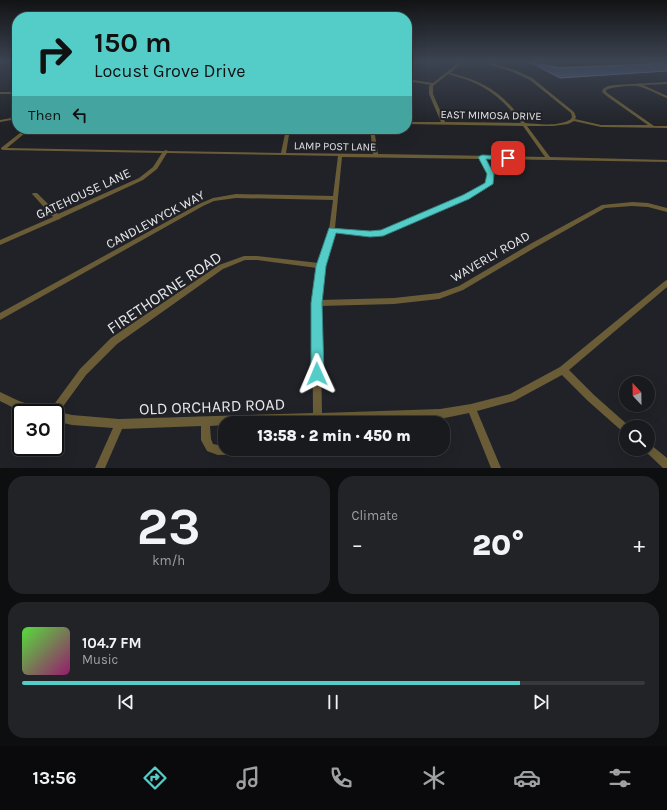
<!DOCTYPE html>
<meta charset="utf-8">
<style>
body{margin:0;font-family:Karla,sans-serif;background:#212326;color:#f1f3f6;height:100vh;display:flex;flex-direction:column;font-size:15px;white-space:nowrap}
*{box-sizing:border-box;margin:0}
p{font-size:13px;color:#9fa1a4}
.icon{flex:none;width:22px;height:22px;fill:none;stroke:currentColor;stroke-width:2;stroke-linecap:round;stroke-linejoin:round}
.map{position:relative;height:468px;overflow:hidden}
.sheet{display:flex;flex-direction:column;gap:8px;padding:8px;background:#0d0e10;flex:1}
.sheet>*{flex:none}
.guide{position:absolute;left:12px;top:12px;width:400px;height:122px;border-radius:16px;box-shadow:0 4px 16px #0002,0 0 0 1px #36383b;background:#54cdc8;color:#111;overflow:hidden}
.needle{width:26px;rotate:338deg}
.tools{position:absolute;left:619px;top:376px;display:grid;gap:8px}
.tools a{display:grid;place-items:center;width:36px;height:36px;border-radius:50%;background:#181a1d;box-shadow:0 4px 16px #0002,0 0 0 1px #36383b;font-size:20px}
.speed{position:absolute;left:12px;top:404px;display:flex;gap:8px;font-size:20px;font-weight:700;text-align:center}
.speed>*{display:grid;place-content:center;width:52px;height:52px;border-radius:50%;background:#181a1d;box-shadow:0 4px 16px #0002,0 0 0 1px #36383b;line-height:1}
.speed .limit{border:2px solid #111;border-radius:6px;background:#fff;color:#111}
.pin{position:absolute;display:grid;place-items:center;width:34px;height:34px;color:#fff;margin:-17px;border-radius:8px;box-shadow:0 2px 6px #0006}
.me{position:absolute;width:44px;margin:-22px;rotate:359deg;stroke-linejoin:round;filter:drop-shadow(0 0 3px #0008)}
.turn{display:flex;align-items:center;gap:14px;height:84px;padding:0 16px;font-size:18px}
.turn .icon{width:52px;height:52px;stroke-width:2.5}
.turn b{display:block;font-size:28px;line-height:34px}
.then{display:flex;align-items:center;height:38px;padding:0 16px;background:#0003;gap:8px;font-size:15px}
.big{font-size:30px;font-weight:800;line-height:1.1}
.sheet .card{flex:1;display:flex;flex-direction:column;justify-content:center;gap:6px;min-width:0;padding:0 14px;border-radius:16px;background:#212326}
.sheet .dial{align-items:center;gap:0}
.dial b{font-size:52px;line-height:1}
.song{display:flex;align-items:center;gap:12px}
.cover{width:48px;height:48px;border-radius:6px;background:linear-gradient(135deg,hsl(110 70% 55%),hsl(320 70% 35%))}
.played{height:4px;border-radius:2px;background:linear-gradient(90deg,#54cdc8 80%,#36383b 80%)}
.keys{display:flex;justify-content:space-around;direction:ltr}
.heat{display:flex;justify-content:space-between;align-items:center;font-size:22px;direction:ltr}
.sheet .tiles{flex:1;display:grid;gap:8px;grid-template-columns:1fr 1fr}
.card:last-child{grid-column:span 2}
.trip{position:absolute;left:218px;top:416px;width:232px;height:40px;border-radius:16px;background:#181a1d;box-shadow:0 4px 16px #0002,0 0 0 1px #36383b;font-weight:800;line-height:40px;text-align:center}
.dock{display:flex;height:64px;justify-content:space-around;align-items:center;background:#0a0a0c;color:#9fa1a4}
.dock .icon{width:28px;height:28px}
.dock .selected{color:#54cdc8}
.dock b{font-size:18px;color:#f1f3f6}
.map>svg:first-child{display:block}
</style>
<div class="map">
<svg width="667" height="468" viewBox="0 0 667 468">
<rect width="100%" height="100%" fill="#202227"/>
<polygon fill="#293926" points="528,61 542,61 554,66 667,61 652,64 563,68"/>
<polygon fill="#4c5e83" stroke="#7a87a2" points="667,61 667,71 560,78 529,62 563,68 652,64"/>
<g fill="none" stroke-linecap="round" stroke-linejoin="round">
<g stroke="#7a87a2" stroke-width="1">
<polyline points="528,61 539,64"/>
<polyline points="543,65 555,68"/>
<polyline points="559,68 652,64 667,61"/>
</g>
<g fill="#695c37" fill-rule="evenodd">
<path d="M461,61h3l-14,12c37,9 52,20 75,50 14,1 34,4 46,-4l1,-2 -1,-4 -41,-33 -17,-8 -34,-11h5l31,9 17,8 42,34 2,5 -1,2 26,6h47l-40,-28 -6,-5 1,-3 5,-3 7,-1 52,-3v2l-24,1 24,11v2c-8,-3 -22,-11 -30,-12 -7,-1 -25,1 -31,4v2l4,3 44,31h13v2l-66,-1 -27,-6 -6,3 -15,2h-26l23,31 117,3v2l-181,-3c10,18 10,21 -7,34l-96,42 -13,1 -36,-4 -10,34 -4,34 74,-2 45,-5 20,-7 73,-43 70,-38 30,-3 16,1 19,5v4l-19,-5 -16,-1 -27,2 -69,39 -73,43 -24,9 -45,5 -74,2 2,107 118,-4 31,-5 39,-10 50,-27 105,-86 2,-1v7l-98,83 25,25 35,31 1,1h-4v7l-3,-2 -35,-31 -26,-26 -48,26 -37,10 24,57h-10l-22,-55 -29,6 -142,4h-73v2l-15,1 1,13 2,5 5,1h7v4h34l-2,3 -3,2 -36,1 -11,-4 -6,-11v-14l-79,3 -17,39h-10l18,-40 -41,-3 -17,-4v-8h-7l2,-3 30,-41 31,-31 108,-73 25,-9h13l62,7 10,-33 4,-30 -97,-2 -22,3 -11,5 -203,114v-7l199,-109 14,-6 23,-4 97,2 5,-40 -171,-3 -10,16 -14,11 -82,38 -1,1 -3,1 -57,25v-5l53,-23 -20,-22 -1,-1 1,-1h4l21,21 81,-36 14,-11 9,-14 -159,-3 -2,-1v-1l24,-19h5l-23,19 157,3 2,-1 2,1 113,2 5,-24h4l-4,24 87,1 -3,-25h4l4,25 167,3 -22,-31 -116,-2v-2h34l-12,-28v-8l2,-1 -24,-4v-2l26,4zM448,74c35,9 52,21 73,49l-76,-1 -12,-28v-8zM342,157l139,2c9,17 11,19 -6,32l-93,40 -12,1 -35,-4zM245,260h12l60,8 -5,35 1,110 -194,6 -47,-4 -13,-3 27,-37 31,-31 106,-75z"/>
<rect x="0" y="92" width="17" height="2"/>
<polygon points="17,117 17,119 0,122 0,120"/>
<polygon points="0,392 19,401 46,410 48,413 28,413 14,408 0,401"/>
<polygon points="648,443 651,445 667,458 667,468 663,468 645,451 644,449 648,449"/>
</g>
</g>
<linearGradient id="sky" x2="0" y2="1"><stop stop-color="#121315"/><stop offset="0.48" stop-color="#3c4452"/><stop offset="1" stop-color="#3c4452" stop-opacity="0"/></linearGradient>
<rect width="667" height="127" fill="url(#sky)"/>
<polygon fill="#54cdc8" stroke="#378582" points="482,155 508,156 512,158 508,160 486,159 494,174 493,184 469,199 383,236 370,237 336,233 326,266 322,303 324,374 322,378 317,380 313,378 311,374 311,303 316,266 329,228 370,231 381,230 463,195 485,183 487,174 478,157"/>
<g text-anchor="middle" stroke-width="4" stroke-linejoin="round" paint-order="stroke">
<g font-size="11" fill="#e7e8ec" stroke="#202227">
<text transform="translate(491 115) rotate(1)" y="4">EAST MIMOSA DRIVE</text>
<text transform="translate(335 146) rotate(1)" y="4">LAMP POST LANE</text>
</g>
<g font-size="13" fill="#e7e8ec" stroke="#202227">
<text transform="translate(83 193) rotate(-25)" y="5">GATEHOUSE LANE</text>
<text transform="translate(155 219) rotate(-28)" y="5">CANDLEWYCK WAY</text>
<text transform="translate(490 256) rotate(-30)" y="5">WAVERLY ROAD</text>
</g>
<g font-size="16" fill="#e7e8ec" stroke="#202227">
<text transform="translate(164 292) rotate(-34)" y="6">FIRETHORNE ROAD</text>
<text transform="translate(212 406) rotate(-2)" y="6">OLD ORCHARD ROAD</text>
</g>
</g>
</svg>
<div class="tools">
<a><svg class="needle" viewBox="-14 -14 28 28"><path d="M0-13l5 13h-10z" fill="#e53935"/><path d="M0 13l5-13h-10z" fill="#9fa1a4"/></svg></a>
<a><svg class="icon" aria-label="search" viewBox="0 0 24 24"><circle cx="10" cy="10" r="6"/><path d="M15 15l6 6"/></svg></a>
</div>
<div class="speed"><div class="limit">30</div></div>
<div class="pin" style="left:508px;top:158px;background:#d93025"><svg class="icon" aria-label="arrive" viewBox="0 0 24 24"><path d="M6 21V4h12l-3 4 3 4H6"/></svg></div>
<svg class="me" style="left:317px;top:374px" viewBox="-20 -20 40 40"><path d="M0-17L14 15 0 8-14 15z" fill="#54cdc8" stroke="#fff" stroke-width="4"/></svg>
<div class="trip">13:58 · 2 min · 450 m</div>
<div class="guide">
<div class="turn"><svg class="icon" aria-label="right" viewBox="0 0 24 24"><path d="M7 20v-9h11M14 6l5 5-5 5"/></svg><div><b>150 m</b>Locust Grove Drive</div></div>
<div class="then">Then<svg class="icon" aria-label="left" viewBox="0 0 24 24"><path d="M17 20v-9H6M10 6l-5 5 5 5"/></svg></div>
</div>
</div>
<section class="sheet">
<div class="tiles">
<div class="card dial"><b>23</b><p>km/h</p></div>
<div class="card"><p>Climate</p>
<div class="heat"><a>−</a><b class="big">20°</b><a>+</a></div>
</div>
<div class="card">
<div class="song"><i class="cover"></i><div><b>104.7 FM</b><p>Music</p></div></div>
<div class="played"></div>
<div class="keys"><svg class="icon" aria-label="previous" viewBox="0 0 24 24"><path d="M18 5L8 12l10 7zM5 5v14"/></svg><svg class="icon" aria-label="pause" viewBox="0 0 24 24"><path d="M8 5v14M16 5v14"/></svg><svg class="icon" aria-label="next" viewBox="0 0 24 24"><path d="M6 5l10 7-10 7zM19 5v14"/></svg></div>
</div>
</div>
</section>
<nav class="dock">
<b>13:56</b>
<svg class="icon selected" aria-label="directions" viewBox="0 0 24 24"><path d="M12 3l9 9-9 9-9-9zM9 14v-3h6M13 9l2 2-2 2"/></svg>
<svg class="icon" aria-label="music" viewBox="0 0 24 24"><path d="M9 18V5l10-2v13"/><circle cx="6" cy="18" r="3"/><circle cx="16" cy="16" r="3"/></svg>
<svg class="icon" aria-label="phone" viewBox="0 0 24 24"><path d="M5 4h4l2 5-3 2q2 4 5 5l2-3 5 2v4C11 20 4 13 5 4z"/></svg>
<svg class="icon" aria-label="climate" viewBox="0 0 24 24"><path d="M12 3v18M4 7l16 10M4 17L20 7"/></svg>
<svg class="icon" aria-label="car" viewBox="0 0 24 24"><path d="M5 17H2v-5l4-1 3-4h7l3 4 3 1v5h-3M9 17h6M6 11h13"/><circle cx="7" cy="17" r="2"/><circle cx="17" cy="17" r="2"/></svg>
<svg class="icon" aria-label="filters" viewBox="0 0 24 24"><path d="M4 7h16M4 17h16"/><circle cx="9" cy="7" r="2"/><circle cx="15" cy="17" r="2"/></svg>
</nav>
